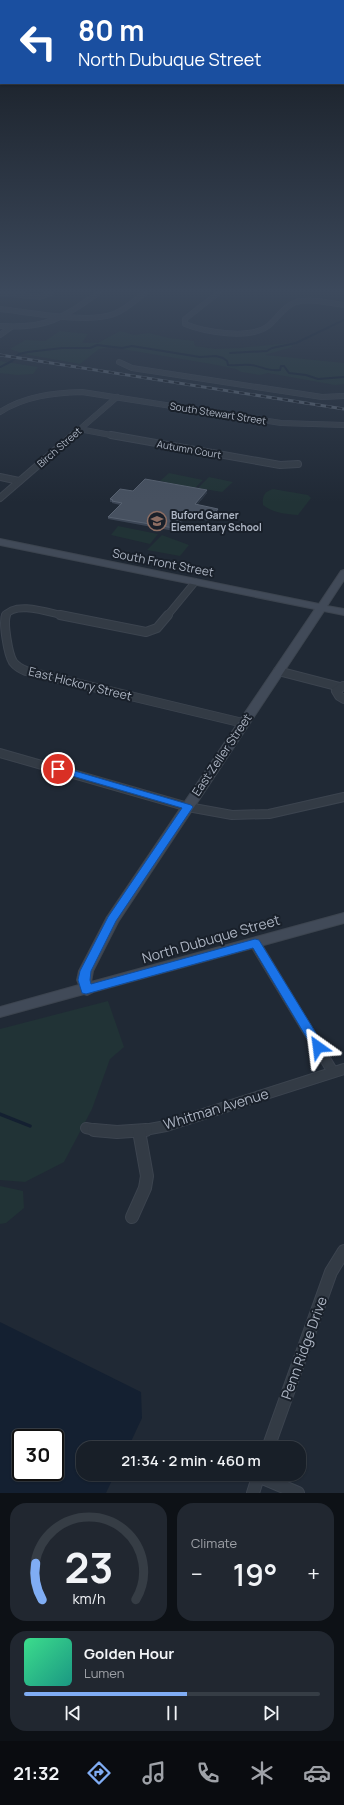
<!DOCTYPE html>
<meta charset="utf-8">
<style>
body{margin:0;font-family:Manrope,sans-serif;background:#212730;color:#f1f3f6;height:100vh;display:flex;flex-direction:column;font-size:15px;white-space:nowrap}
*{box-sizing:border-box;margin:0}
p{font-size:13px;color:#9fa2a8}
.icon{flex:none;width:22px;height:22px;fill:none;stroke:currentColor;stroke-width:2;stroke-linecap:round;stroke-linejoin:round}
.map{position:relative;height:1493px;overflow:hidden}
.side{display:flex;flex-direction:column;gap:10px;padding:10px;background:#0d1116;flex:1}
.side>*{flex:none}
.guide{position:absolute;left:0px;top:0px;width:344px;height:84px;box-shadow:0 1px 3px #0004,0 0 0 1px #363d45;background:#1a4fa0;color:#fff;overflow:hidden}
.speed{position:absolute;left:12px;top:1429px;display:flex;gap:8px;font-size:20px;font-weight:700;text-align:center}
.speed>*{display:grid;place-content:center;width:52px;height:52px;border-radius:50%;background:#181f28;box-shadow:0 1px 3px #0004,0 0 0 1px #363d45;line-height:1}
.speed .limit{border:2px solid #111;border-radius:6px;background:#fff;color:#111}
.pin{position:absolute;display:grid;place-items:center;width:34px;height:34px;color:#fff;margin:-17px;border:2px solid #fff;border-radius:50%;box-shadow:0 1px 4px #0007}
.me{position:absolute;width:44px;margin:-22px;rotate:329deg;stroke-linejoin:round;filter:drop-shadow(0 0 3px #0008)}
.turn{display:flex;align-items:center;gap:14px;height:84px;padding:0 12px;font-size:18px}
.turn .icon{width:52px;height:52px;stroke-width:2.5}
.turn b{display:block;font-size:28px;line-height:34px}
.big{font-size:30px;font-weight:600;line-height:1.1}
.side .widget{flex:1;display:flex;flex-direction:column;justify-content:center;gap:6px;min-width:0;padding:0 14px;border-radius:16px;background:#212730}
.side .dial{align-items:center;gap:0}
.dial svg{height:104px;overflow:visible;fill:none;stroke:#363d45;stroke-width:7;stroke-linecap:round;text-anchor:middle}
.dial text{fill:#f1f3f6;stroke:none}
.song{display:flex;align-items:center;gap:12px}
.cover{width:48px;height:48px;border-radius:6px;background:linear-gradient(135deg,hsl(150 70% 55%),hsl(170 70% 35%))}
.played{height:4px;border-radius:2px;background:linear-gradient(90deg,#80adf4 55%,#363d45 55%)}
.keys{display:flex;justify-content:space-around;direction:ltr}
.heat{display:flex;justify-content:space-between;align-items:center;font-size:22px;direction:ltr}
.side .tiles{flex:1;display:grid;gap:10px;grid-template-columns:1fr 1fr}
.widget:last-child{grid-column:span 2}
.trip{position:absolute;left:76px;top:1441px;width:230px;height:40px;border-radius:16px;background:#181f28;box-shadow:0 1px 3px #0004,0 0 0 1px #363d45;font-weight:600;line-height:40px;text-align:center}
.tab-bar{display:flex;height:64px;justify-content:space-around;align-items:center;background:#0a0c10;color:#9fa2a8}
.tab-bar .icon{width:28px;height:28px}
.tab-bar .active{color:#80adf4}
.tab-bar b{font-size:18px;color:#f1f3f6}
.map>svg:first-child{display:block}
</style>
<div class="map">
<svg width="344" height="1493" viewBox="0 0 344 1493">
<rect width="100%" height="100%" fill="#202935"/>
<g fill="#213336">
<polygon points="60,331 88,334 82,343 98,343 120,331 134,335 149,333 169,338 194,341 195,346 215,349 239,348 291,343 292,347 265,355 344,363 344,384 335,385 268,373 260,375 241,372 236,369 217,365 110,347 99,349 80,364 24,354 10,349 25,340 45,341"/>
<polygon points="0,361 38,367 33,374 17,375 0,373"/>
<polygon points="169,473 203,480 195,488 160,481"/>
<polygon points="209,477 233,482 222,492 198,488"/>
<path d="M273,489l35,6 3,3 -13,17c-13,-1 -25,-2 -35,-10 -1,-9 1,-13 10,-16z"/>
<polygon points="118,526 158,534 150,544 111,535"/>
<polygon points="162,535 189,545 180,556 147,550"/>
<polygon points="108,1001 124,1047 110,1059 92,1109 64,1162 25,1182 0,1180 0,1029"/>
<polygon points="0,1186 23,1191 24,1208 6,1223 0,1224"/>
</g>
<path fill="#142031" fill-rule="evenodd" d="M0,1322l141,70 1,26 -14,30h-45v26h32l-9,19h-106zM21,1438h34v34h-34z"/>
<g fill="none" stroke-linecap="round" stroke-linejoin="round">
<g stroke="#142031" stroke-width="2">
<polyline points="230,353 267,351 272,348 296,343 344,320"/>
<path d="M0,367l12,-6 7,-7 9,-2 34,-4h28l7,-3 25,3 10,-2 68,11 16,-1 7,2 4,3 1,4c8,1 15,-1 23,0 10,1 18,7 29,5l1,-4h3l5,7 17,2 12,4 26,-2"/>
</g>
<polyline stroke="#142031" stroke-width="3.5" points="0,1114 30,1126"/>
<g stroke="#3c444f" stroke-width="6">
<g id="street-far4">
<polyline points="0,293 40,297 51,293"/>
<path d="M218,293l-33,26v5c20,8 65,16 83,2 9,-7 16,-20 28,-24 15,-4 32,1 48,3"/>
<path d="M0,309c29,3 88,15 114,5 11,-4 22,-14 31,-21"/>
<path d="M0,326c46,3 61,-7 98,-33"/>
<polyline points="0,335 11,327"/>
<polyline points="119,362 132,368 322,397 344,396"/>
<path d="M0,412c25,-16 53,-19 82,-20l199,31 63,2"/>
<polyline points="79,429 116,436"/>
<polyline points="72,436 117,397"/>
</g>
</g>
<g stroke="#3c444f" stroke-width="8">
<g id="street-far3">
<polyline points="111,435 280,465 298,464"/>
<polyline points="0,477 19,481"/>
<polyline points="0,498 73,435"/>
<path d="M5,616c10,-16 45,-3 60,0"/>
<polyline points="167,616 195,582"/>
</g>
</g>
<g stroke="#3c444f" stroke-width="10">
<g id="street-far2">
<path d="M6,615c-3,8 2,39 7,47 3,4 8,7 13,9l217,52"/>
<polyline points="60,615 146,632 157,628 168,615"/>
<polyline points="278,671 340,687"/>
<polyline points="343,686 336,691 339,696 344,699"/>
<polyline points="0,753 188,807 232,815 269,814 344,797"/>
</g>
</g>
<g stroke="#3c444f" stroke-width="12">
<g id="street-far1">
<polyline points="255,943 333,1072"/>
<polyline points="86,1128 101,1131"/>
<polyline points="139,1131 166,1126 344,1069"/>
</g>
</g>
<g stroke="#3c444f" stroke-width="14">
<g id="street">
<polyline points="94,1130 117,1132 146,1130"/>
<polyline points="132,1217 145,1188 147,1176 139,1131"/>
<polyline points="268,1448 331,1272 344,1251"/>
<polyline points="258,1476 298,1493"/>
<polyline points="253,1493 259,1474"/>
</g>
</g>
<g stroke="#3c444f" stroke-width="2">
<polygon id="secondary" points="0,539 319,604 341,571 344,570 344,580 327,606 344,609 344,615 324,611 118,922 93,971 91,982 344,913 344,923 93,992 87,995 84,994 0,1017 0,1007 79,985 77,980 79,971 107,917 315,609 0,545"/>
</g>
<use href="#street-far4" stroke="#333b45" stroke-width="5"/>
<use href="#street-far3" stroke="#333b45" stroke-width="6"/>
<use href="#street-far2" stroke="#333b45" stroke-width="8"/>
<use href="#street-far1" stroke="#333b45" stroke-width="10"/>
<use href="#street" stroke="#333b45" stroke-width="12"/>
<use href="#secondary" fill="#414a58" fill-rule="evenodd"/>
<g stroke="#555f6c" stroke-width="3">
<polyline id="rail" points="0,355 344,409"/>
</g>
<use href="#rail" stroke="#19202a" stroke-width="2" stroke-dasharray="5.5" stroke-linecap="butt"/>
</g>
<polygon fill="#3b4554" points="133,491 207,493 197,505 218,511 210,521 186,517 174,531 108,519 108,517 120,505 112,503 112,502 110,502 110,499"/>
<g fill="#2b3543">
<polygon points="207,490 207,493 195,507 195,504"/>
<polygon points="218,509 218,511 210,521 210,519"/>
<polygon points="186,515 186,517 174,531 174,528"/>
</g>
<polygon fill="#475160" stroke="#576170" points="145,479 207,490 195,504 218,509 210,519 186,515 174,528 108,517 122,503 112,501 113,500 110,499 120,489 133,491"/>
<linearGradient id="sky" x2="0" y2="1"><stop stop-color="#12171d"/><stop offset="0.58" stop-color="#3c495c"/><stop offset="1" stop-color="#3c495c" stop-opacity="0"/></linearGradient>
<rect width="344" height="502" fill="url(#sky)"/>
<polygon fill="#1a73e8" stroke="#114b97" points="55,767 61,767 191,805 193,807 116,921 91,971 90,980 91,984 255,939 259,940 322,1043 324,1047 322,1050 318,1051 314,1050 253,948 86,994 82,993 78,980 80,971 108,917 182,808 55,771 53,769"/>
<defs>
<g id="school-ring" transform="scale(1)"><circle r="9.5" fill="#19202a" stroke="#8d6e63" stroke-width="1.5"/><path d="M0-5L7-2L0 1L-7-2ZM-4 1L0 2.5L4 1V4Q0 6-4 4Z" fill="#8d6e63"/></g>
</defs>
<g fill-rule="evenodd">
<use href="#school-ring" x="157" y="521"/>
</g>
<g text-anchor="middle" stroke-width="4" stroke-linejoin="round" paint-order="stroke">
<g font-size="10" fill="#adb5c3" stroke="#19202a">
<text transform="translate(218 413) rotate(9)" y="4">South Stewart Street</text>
<text transform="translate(59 447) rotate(-41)" y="4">Birch Street</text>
<text transform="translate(189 449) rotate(10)" y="4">Autumn Court</text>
</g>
<g font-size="10" font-weight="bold" fill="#adb5c3" stroke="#19202a" text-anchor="start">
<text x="171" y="519">Buford Garner<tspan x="171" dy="12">Elementary School</tspan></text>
</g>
<g font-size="12" fill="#adb5c3" stroke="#19202a">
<text transform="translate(163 563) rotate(11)" y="4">South Front Street</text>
<text transform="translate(80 684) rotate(14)" y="4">East Hickory Street</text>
<text transform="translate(222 755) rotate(-56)" y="4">East Zeller Street</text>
</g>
<g font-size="14" fill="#adb5c3" stroke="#19202a">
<text transform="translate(211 939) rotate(-16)" y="5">North Dubuque Street</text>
<text transform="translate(216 1109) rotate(-17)" y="5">Whitman Avenue</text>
<text transform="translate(304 1348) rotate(-70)" y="5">Penn Ridge Drive</text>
</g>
</g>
</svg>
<div class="speed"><div class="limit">30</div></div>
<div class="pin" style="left:58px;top:769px;background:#d93025"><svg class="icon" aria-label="arrive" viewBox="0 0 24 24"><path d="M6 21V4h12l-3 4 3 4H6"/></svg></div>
<svg class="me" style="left:318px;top:1047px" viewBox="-20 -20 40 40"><path d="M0-17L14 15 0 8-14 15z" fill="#1a73e8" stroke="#fff" stroke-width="4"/></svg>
<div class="trip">21:34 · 2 min · 460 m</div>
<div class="guide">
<div class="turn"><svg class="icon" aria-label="left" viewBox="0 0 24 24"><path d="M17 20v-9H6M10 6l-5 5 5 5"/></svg><div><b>80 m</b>North Dubuque Street</div></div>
</div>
</div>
<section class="side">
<div class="tiles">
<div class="widget dial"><svg viewBox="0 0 100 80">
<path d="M14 69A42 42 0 1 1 86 69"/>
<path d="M14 69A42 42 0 0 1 9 41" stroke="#80adf4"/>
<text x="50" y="56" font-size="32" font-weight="700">23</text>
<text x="50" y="72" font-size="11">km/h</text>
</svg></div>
<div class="widget"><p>Climate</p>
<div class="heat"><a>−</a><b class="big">19°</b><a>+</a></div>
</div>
<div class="widget">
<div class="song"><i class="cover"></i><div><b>Golden Hour</b><p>Lumen</p></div></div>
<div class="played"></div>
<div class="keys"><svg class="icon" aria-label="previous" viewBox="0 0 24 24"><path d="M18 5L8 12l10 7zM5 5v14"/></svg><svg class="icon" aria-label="pause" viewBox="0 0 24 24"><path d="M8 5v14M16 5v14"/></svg><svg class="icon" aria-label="next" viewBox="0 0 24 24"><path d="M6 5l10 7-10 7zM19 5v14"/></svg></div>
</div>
</div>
</section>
<nav class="tab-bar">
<b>21:32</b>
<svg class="icon active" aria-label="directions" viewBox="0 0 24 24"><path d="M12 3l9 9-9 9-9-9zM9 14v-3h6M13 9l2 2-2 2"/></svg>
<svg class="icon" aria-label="music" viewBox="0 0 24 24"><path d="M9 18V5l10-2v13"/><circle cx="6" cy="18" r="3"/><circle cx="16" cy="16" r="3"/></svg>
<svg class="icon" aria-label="phone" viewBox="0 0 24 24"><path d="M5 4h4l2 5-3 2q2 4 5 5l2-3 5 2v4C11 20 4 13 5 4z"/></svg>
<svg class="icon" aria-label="climate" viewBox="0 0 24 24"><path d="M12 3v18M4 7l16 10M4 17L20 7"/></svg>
<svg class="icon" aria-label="car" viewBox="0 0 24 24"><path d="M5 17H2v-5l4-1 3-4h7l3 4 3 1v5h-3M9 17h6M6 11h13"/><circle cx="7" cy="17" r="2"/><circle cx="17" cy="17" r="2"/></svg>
</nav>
